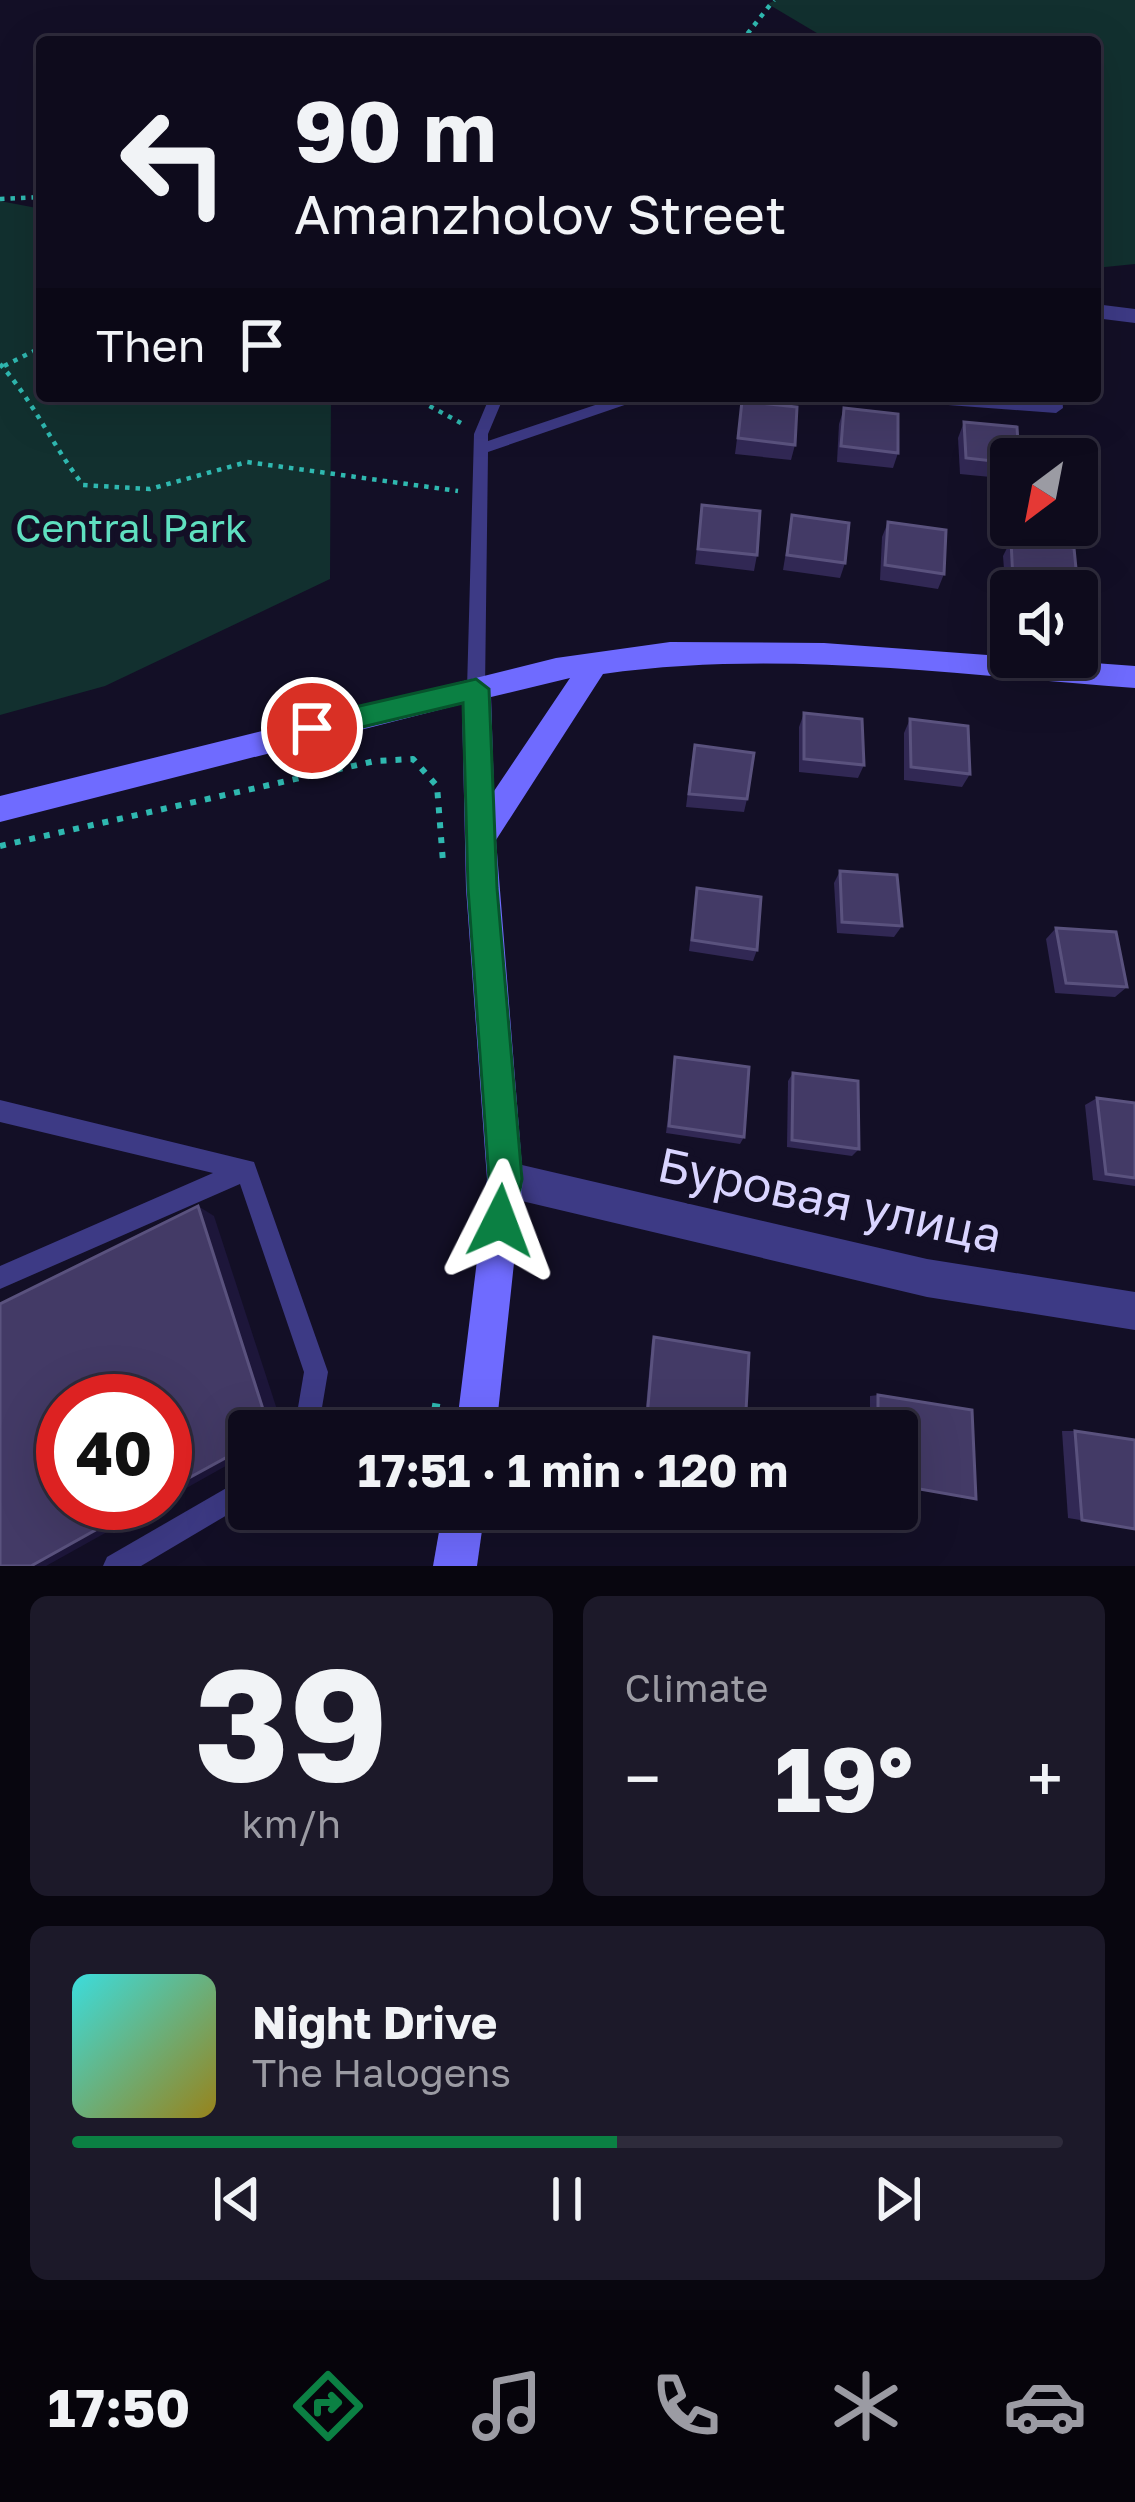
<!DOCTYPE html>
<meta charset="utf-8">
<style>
body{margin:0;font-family:"Golos Text",sans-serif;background:#1c1929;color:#f1f3f6;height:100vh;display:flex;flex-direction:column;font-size:45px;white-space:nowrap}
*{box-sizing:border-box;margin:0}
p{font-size:39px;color:#9b9ba3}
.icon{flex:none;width:66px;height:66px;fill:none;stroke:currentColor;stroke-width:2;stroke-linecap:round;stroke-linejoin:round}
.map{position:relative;height:1566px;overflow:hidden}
.panel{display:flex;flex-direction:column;gap:30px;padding:30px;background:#08060f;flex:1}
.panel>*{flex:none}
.hud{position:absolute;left:36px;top:36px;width:1065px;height:366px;border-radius:12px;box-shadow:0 12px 48px #0002,0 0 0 3px #2e2b3b;background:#0e0b1c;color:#f1f3f6;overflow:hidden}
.needle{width:78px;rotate:212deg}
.buttons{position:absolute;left:990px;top:438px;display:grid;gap:24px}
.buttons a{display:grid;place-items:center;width:108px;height:108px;border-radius:12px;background:#0e0b1c;box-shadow:0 12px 48px #0002,0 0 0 3px #2e2b3b;font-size:60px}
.speed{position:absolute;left:36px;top:1374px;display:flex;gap:24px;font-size:60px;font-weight:700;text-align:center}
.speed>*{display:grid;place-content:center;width:156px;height:156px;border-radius:50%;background:#0e0b1c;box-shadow:0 12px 48px #0002,0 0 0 3px #2e2b3b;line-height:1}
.speed .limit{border:18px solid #d22;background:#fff;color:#111}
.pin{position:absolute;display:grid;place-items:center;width:102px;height:102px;color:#fff;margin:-51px;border:6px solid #fff;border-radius:50%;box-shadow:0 3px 12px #0007}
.me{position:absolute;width:132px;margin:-66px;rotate:3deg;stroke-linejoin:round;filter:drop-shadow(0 0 9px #0008)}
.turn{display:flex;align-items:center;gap:42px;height:252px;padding:0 60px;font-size:54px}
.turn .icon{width:156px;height:156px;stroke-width:2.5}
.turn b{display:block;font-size:84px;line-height:102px}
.then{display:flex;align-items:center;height:114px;padding:0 60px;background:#0003;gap:24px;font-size:45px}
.big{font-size:90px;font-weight:700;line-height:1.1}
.panel .tile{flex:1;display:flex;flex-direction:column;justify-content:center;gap:18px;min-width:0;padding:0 42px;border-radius:18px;background:#1c1929}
.panel .dial{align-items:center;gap:0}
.dial b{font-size:156px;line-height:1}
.song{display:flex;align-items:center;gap:36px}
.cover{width:144px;height:144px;border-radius:18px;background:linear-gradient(135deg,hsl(180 70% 55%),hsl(50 70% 35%))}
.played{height:12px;border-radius:6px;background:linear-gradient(90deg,#0b8043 55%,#2e2b3b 55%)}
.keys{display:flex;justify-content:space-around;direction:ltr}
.heat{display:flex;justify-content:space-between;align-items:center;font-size:66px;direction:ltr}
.panel .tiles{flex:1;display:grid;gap:30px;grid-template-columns:1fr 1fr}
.tile:last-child{grid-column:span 2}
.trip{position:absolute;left:228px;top:1410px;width:690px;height:120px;border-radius:12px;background:#0e0b1c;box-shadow:0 12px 48px #0002,0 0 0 3px #2e2b3b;font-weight:700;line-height:120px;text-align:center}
.tab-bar{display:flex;height:192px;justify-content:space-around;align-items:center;background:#06040b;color:#9b9ba3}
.tab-bar .icon{width:84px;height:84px}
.tab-bar .current{color:#0b8043}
.tab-bar b{font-size:54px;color:#f1f3f6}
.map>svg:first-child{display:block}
</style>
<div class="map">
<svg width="1135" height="1566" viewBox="0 0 1135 1566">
<rect width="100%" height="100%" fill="#130f26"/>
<g fill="#12302f">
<polygon points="775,0 1135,0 1135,264 1095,268 1095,42 832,42 768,4"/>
<polygon points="0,201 42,209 42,396 331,396 330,579 105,686 0,715"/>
</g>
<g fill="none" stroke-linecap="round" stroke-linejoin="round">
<g stroke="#2fb8b0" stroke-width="4.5" stroke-dasharray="4.5 6" stroke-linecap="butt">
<polyline points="741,42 774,0"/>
<polyline points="0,199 42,197"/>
<path d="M0,364c34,38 52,81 83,121l67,4 97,-27 211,29"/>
<polyline points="4,366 42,347"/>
<polyline points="411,396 461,423"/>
</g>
<polyline stroke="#2fb8b0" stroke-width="6" stroke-dasharray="6 9" stroke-linecap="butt" points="0,846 375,761 413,759 437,786 443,862"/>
<polyline stroke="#2fb8b0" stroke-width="8" stroke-dasharray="8 12" stroke-linecap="butt" points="432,1431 438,1393"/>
<g fill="#3d3a85" fill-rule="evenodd">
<polygon points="490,396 504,396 488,434 488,441 622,396 644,396 642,399 488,452 485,689 476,696 467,689 474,434"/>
<polygon points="888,396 959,396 1048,403 1048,396 1062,396 1063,408 1056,413 895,401"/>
<polygon points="0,1100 254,1162 328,1372 318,1431 294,1431 304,1372 240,1184 0,1289 0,1266 213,1173 0,1122"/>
<polygon points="249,1475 249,1502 141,1566 103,1566 107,1557"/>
</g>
<g fill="#3d3a85" fill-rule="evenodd">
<polygon points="1095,304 1135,309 1135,323 1095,318"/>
<polygon points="505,1161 927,1259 1135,1292 1135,1330 927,1297 505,1197 492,1192 487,1179 492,1166"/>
</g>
<g fill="#6f6bff" fill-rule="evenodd">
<path d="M670,642l154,1 311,23v22c-176,-13 -357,-39 -532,-14l-107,166 27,339 -27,252h-40l31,-252 -21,-291 -4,-184 -462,118v-26l556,-138zM570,678l-76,113 -3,-94z"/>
<polygon points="443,1509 485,1509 477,1566 433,1566"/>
</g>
</g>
<g fill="#312854">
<polygon points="742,401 795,445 791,460 735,454"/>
<polygon points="844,408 898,453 893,468 837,462 839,424"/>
<polygon points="964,422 1011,459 1011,479 960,474 958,438"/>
<polygon points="702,505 757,555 754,571 695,564"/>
<polygon points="792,515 845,563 840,578 783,570"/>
<polygon points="888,522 944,574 938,589 880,580 882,537"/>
<polygon points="1011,540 1078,589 1077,591 1011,591 1011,597 1006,596 1003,556"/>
<polygon points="804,713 864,765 858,778 799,772 799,727"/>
<polygon points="910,719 970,774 962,787 904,780 904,733"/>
<polygon points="692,759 747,799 744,812 686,807"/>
<polygon points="840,871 902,926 894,937 837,933 834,883"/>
<polygon points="697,888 757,950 753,961 689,951"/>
<polygon points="1056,928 1127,987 1115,997 1055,993 1046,939"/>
<polygon points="675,1057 744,1137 740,1144 666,1133"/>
<polygon points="793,1073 859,1149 852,1156 787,1147 788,1081"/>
<polygon points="1097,1098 1135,1103 1135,1186 1093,1180 1085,1105"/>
<polygon points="654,1337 656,1431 644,1429 652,1340"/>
<polygon points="878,1395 897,1431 870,1431 870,1396"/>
<polygon points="1062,1431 1075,1431 1135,1529 1068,1518"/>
</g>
<g fill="#1d163a">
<polygon points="198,1206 214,1216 284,1431 270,1431"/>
<polygon points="249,1445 249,1453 165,1500 165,1491"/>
<polygon points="144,1503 159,1503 46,1566 31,1566"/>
</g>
<g fill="#433a66" stroke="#5a527e" stroke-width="3">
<polygon points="742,401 797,407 795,445 738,438"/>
<polygon points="844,408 898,414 898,453 841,446"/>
<polygon points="964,422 1017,427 1019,459 1011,459 1011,463 966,458"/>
<polygon points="702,505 760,511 757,555 698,549"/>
<polygon points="792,515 849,523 845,563 787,555"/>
<polygon points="888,522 946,530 944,574 885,565"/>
<polygon points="1011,540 1074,548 1078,589 1013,581"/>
<polygon points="804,713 862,719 864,765 804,759"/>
<polygon points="910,719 968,726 970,774 911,767"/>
<polygon points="695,745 754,753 747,799 689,794"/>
<polygon points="840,871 897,875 902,926 842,922"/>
<polygon points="697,888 761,897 757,950 692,940"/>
<polygon points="1056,928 1116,932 1127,987 1066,983"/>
<polygon points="675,1057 749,1067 744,1137 669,1126"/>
<polygon points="793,1073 858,1081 859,1149 792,1140"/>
<polygon points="1097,1098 1135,1103 1135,1178 1106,1174"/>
<polygon points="198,1206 270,1431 249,1431 249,1445 165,1491 165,1401 63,1401 63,1503 144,1503 31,1566 0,1566 0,1304"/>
<polygon points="654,1337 749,1353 745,1431 659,1431 646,1429"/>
<polygon points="878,1395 972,1410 976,1499 897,1485 897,1431 878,1431"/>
<polygon points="1075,1431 1135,1440 1135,1529 1082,1520"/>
</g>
<polygon fill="#0b8043" stroke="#07532c" stroke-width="3" points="476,679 489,689 497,888 522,1179 512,1233 500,1238 488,1233 483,1221 489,1179 468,888 463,703 312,739 299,728 312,717"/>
<g text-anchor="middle" stroke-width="12" stroke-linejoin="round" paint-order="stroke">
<g font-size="39" fill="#5fe0c0" stroke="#130f26">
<text x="131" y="542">Central Park</text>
</g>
<g font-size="48" fill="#d9d4ff" stroke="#130f26">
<text transform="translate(830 1200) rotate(12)" y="17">Буровая улица</text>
</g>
</g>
</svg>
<div class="buttons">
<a><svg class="needle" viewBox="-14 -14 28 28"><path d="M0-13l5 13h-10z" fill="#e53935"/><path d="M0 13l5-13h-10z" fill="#9b9ba3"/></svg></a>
<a><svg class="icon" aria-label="sound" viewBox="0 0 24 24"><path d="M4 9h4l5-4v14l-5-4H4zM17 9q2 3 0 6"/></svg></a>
</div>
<div class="speed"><div class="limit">40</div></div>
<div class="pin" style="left:312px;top:728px;background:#d93025"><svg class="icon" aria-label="arrive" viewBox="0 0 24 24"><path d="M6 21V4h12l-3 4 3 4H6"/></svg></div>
<svg class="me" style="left:500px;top:1221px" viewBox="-20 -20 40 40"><path d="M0-17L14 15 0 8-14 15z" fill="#0b8043" stroke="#fff" stroke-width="4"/></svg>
<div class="trip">17:51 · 1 min · 120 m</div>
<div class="hud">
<div class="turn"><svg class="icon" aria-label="left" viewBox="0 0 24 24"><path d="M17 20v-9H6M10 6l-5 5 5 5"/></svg><div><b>90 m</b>Amanzholov Street</div></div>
<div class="then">Then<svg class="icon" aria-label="arrive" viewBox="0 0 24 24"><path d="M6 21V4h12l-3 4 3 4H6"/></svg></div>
</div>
</div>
<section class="panel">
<div class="tiles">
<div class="tile dial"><b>39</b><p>km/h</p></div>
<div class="tile"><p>Climate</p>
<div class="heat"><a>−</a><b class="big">19°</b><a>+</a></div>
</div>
<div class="tile">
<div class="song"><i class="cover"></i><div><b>Night Drive</b><p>The Halogens</p></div></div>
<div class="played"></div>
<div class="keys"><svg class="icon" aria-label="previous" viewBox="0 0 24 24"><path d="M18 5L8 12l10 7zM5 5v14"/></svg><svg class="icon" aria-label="pause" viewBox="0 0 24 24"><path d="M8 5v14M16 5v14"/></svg><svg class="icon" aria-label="next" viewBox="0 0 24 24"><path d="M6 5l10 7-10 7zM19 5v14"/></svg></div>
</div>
</div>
</section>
<nav class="tab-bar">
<b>17:50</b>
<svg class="icon current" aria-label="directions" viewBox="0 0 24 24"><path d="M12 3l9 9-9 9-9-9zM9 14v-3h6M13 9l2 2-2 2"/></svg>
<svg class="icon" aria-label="music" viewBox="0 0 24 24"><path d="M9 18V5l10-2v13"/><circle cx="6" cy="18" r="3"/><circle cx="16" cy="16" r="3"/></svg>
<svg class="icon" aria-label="phone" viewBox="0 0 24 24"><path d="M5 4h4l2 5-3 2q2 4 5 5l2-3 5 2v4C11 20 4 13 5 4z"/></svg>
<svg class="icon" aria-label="climate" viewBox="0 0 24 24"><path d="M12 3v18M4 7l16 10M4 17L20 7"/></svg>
<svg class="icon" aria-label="car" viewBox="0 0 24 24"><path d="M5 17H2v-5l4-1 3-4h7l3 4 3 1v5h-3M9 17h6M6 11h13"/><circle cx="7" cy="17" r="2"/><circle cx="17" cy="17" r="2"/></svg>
</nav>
